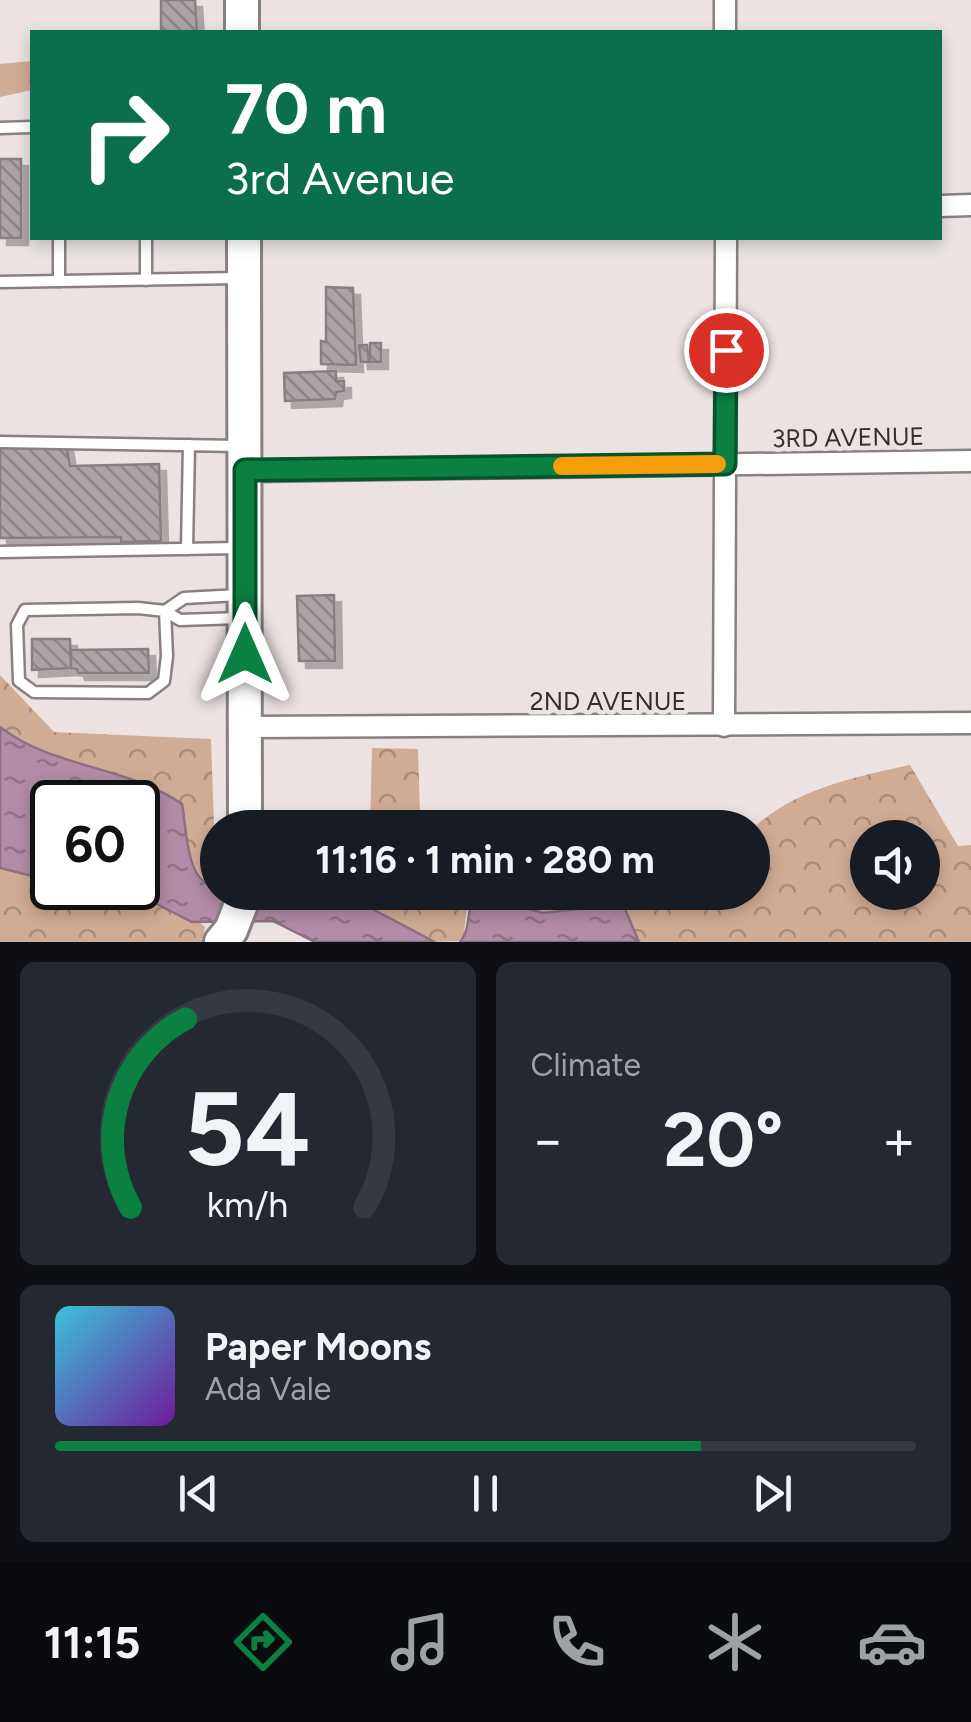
<!DOCTYPE html>
<meta charset="utf-8">
<style>
body{margin:0;font-family:Figtree,sans-serif;background:#242831;color:#f1f3f6;height:100vh;display:flex;flex-direction:column;font-size:38px;white-space:nowrap}
*{box-sizing:border-box;margin:0}
p{font-size:32px;color:#9ea1a6}
.icon{flex:none;width:55px;height:55px;fill:none;stroke:currentColor;stroke-width:2;stroke-linecap:round;stroke-linejoin:round}
.map{position:relative;height:942px;overflow:hidden}
.side{display:flex;flex-direction:column;gap:20px;padding:20px;background:#0d0f14;flex:1}
.side>*{flex:none}
.top-card{position:absolute;left:30px;top:30px;width:912px;height:210px;border-radius:0px;box-shadow:0 5px 15px #0003;background:#0b6e4f;color:#fff;overflow:hidden}
.tools{position:absolute;left:850px;top:820px;display:grid;gap:20px}
.tools a{display:grid;place-items:center;width:90px;height:90px;border-radius:50%;background:#171b24;box-shadow:0 5px 15px #0003;font-size:50px}
.speed{position:absolute;left:30px;top:780px;display:flex;gap:20px;font-size:50px;font-weight:700;text-align:center}
.speed>*{display:grid;place-content:center;width:130px;height:130px;border-radius:50%;background:#171b24;box-shadow:0 5px 15px #0003;line-height:1}
.speed .limit{border:5px solid #111;border-radius:15px;background:#fff;color:#111}
.pin{position:absolute;display:grid;place-items:center;width:85px;height:85px;color:#fff;margin:-42px;border:5px solid #fff;border-radius:50%;box-shadow:0 2px 10px #0007}
.me{position:absolute;width:110px;margin:-55px;rotate:0deg;stroke-linejoin:round;filter:drop-shadow(0 0 8px #0008)}
.turn{display:flex;align-items:center;gap:35px;height:210px;padding:0 30px;font-size:45px}
.turn .icon{width:130px;height:130px;stroke-width:2.5}
.turn b{display:block;font-size:70px;line-height:85px}
.big{font-size:75px;font-weight:700;line-height:1.1}
.side .widget{flex:1;display:flex;flex-direction:column;justify-content:center;gap:15px;min-width:0;padding:0 35px;border-radius:15px;background:#242831}
.side .dial{align-items:center;gap:0}
.dial svg{height:260px;overflow:visible;fill:none;stroke:#363941;stroke-width:7;stroke-linecap:round;text-anchor:middle}
.dial text{fill:#f1f3f6;stroke:none}
.song{display:flex;align-items:center;gap:30px}
.cover{width:120px;height:120px;border-radius:15px;background:linear-gradient(135deg,hsl(190 70% 55%),hsl(280 70% 35%))}
.played{height:10px;border-radius:5px;background:linear-gradient(90deg,#0b8043 75%,#363941 75%)}
.keys{display:flex;justify-content:space-around;direction:ltr}
.heat{display:flex;justify-content:space-between;align-items:center;font-size:55px;direction:ltr}
.side .tiles{flex:1;display:grid;gap:20px;grid-template-columns:1fr 1fr}
.widget:last-child{grid-column:span 2}
.trip{position:absolute;left:200px;top:810px;width:570px;height:100px;border-radius:50px;background:#171b24;box-shadow:0 5px 15px #0003;font-weight:700;line-height:100px;text-align:center}
.tabs{display:flex;height:160px;justify-content:space-around;align-items:center;background:#090b0e;color:#9ea1a6}
.tabs .icon{width:70px;height:70px}
.tabs .on{color:#0b8043}
.tabs b{font-size:45px;color:#f1f3f6}
.map>svg:first-child{display:block}
</style>
<div class="map">
<svg width="971" height="942" viewBox="0 0 971 942">
<defs>
<pattern id="forest-crowns" width="20" height="18" patternUnits="userSpaceOnUse" patternTransform="scale(2.5)"><rect width="20" height="18" fill="#d0ac95"/><path d="M2 6a3 3 0 1 1 6 0M12 15a3 3 0 1 1 6 0" fill="none" stroke="#aa8c7a"/></pattern>
<pattern id="water-ripples" width="26" height="14" patternUnits="userSpaceOnUse" patternTransform="scale(2.5)"><rect width="26" height="14" fill="#b38ba6"/><path d="M2 4q2-2 4 0t4 0M15 11q2-2 4 0t4 0" fill="none" stroke="#927288"/></pattern>
<pattern id="building-back-hatch" width="6" height="6" patternUnits="userSpaceOnUse" patternTransform="scale(2.5)"><rect width="6" height="6" fill="#ada3a6"/><path d="M-1 5l2 2M0 0l6 6M5-1l2 2" fill="none" stroke="#8e8588"/></pattern>
<filter id="shadow"><feDropShadow dx="7" dy="7" stdDeviation="0" flood-color="#0004"/></filter>
</defs>
<rect width="100%" height="100%" fill="#ece2e2"/>
<g fill="url(#forest-crowns)" fill-rule="evenodd">
<polygon points="32,61 32,90 0,97 0,64"/>
<path d="M0,675l54,57 157,7 5,144 -5,4c-25,-22 -23,-53 -29,-83 -55,-38 -130,-36 -182,-77z"/>
<polygon points="372,748 418,749 420,814 427,827 370,827"/>
<path d="M910,765l48,81 13,-1v97h-332l-4,-12 -21,-25c-46,8 -69,19 -108,-12l246,-1 1,-64c43,-39 101,-51 157,-63zM868,838h54v54h-54z"/>
<polygon points="0,868 52,881 52,888 116,888 198,921 205,927 202,942 0,942"/>
<polygon points="306,893 474,893 467,908 463,941 435,942 355,900"/>
</g>
<g fill="url(#water-ripples)" stroke="#8d7083" stroke-width="2.5">
<path d="M0,727c52,41 128,39 182,77 5,25 3,78 35,84l1,4 94,1 43,7 80,42h-120l-42,-21 -81,1 -53,-27 -30,-7h29v-86h-86v79l-52,-13z"/>
<path d="M474,892l32,1 20,15 17,5 71,-8 11,4 14,33h-179c11,-13 7,-34 14,-50z"/>
</g>
<g fill="url(#building-back-hatch)" stroke="#887f82" stroke-width="2.5" filter="url(#shadow)">
<polygon points="161,0 195,0 197,32 161,32"/>
<rect x="0" y="159" width="21" height="79"/>
<polygon points="326,287 353,288 356,365 321,364 321,341 326,342"/>
<rect x="370" y="343" width="11" height="19"/>
<polygon points="359,345 367,345 369,362 361,362"/>
<polygon points="336,371 336,381 344,381 344,391 336,392 335,399 285,401 284,373"/>
<polygon points="66,444 70,466 159,464 161,541 121,542 121,537 0,538 0,446"/>
<polygon points="334,595 335,661 299,661 297,596"/>
<polygon points="32,639 70,639 71,668 32,670"/>
<polygon points="148,649 149,673 78,673 77,669 71,668 71,650"/>
</g>
<g fill="none" stroke-linecap="round" stroke-linejoin="round">
<g stroke="#898080" stroke-width="15">
<g id="service">
<polyline points="0,128 32,127"/>
<polyline points="146,238 146,280"/>
<polyline points="59,281 59,238"/>
<polyline points="0,282 238,278"/>
<polyline points="0,442 239,446"/>
<polyline points="187,549 189,445"/>
<polyline points="0,552 239,548"/>
<polyline points="165,611 167,656 164,681 148,693 34,692 19,681 17,625 25,610 138,608 165,611 180,620 241,618"/>
<polyline points="165,611 184,598 239,595"/>
</g>
</g>
<g stroke="#898080" stroke-width="25">
<g id="minor">
<polyline points="725,0 725,32"/>
<polyline points="940,206 971,205"/>
<polyline points="245,471 971,461"/>
<polyline points="724,726 726,238"/>
<polyline points="245,727 971,723"/>
</g>
</g>
<g stroke="#898080" stroke-width="38">
<g id="primary">
<polyline points="242,0 242,32"/>
<polyline points="244,238 245,828"/>
<polyline points="221,942 231,930 245,894"/>
</g>
</g>
<use href="#service" stroke="#fff" stroke-width="10"/>
<use href="#minor" stroke="#fff" stroke-width="20"/>
<use href="#primary" stroke="#fff" stroke-width="32"/>
</g>
<g fill="none" stroke-linecap="round" stroke-linejoin="round">
<g stroke="#07532c" stroke-width="25">
<polyline id="route" points="245,654 245,470 725,464 726,350"/>
</g>
<use href="#route" stroke="#0b8043" stroke-width="18"/>
<polyline stroke="#f59e0b" stroke-width="18" points="562,466 717,464"/>
</g>
<g text-anchor="middle" stroke-width="9" stroke-linejoin="round" paint-order="stroke">
<g font-size="25" fill="#343030" stroke="#ece2e2">
<text transform="translate(848 437) rotate(-1)" y="9">3RD AVENUE</text>
<text x="608" y="710">2ND AVENUE</text>
</g>
</g>
</svg>
<div class="tools">
<a><svg class="icon" aria-label="sound" viewBox="0 0 24 24"><path d="M4 9h4l5-4v14l-5-4H4zM17 9q2 3 0 6"/></svg></a>
</div>
<div class="speed"><div class="limit">60</div></div>
<div class="pin" style="left:726px;top:350px;background:#d93025"><svg class="icon" aria-label="arrive" viewBox="0 0 24 24"><path d="M6 21V4h12l-3 4 3 4H6"/></svg></div>
<svg class="me" style="left:245px;top:654px" viewBox="-20 -20 40 40"><path d="M0-17L14 15 0 8-14 15z" fill="#0b8043" stroke="#fff" stroke-width="4"/></svg>
<div class="trip">11:16 · 1 min · 280 m</div>
<div class="top-card">
<div class="turn"><svg class="icon" aria-label="right" viewBox="0 0 24 24"><path d="M7 20v-9h11M14 6l5 5-5 5"/></svg><div><b>70 m</b>3rd Avenue</div></div>
</div>
</div>
<section class="side">
<div class="tiles">
<div class="widget dial"><svg viewBox="0 0 100 80">
<path d="M14 69A42 42 0 1 1 86 69"/>
<path d="M14 69A42 42 0 0 1 31 11" stroke="#0b8043"/>
<text x="50" y="56" font-size="32" font-weight="700">54</text>
<text x="50" y="72" font-size="11">km/h</text>
</svg></div>
<div class="widget"><p>Climate</p>
<div class="heat"><a>−</a><b class="big">20°</b><a>+</a></div>
</div>
<div class="widget">
<div class="song"><i class="cover"></i><div><b>Paper Moons</b><p>Ada Vale</p></div></div>
<div class="played"></div>
<div class="keys"><svg class="icon" aria-label="previous" viewBox="0 0 24 24"><path d="M18 5L8 12l10 7zM5 5v14"/></svg><svg class="icon" aria-label="pause" viewBox="0 0 24 24"><path d="M8 5v14M16 5v14"/></svg><svg class="icon" aria-label="next" viewBox="0 0 24 24"><path d="M6 5l10 7-10 7zM19 5v14"/></svg></div>
</div>
</div>
</section>
<nav class="tabs">
<b>11:15</b>
<svg class="icon on" aria-label="directions" viewBox="0 0 24 24"><path d="M12 3l9 9-9 9-9-9zM9 14v-3h6M13 9l2 2-2 2"/></svg>
<svg class="icon" aria-label="music" viewBox="0 0 24 24"><path d="M9 18V5l10-2v13"/><circle cx="6" cy="18" r="3"/><circle cx="16" cy="16" r="3"/></svg>
<svg class="icon" aria-label="phone" viewBox="0 0 24 24"><path d="M5 4h4l2 5-3 2q2 4 5 5l2-3 5 2v4C11 20 4 13 5 4z"/></svg>
<svg class="icon" aria-label="climate" viewBox="0 0 24 24"><path d="M12 3v18M4 7l16 10M4 17L20 7"/></svg>
<svg class="icon" aria-label="car" viewBox="0 0 24 24"><path d="M5 17H2v-5l4-1 3-4h7l3 4 3 1v5h-3M9 17h6M6 11h13"/><circle cx="7" cy="17" r="2"/><circle cx="17" cy="17" r="2"/></svg>
</nav>
